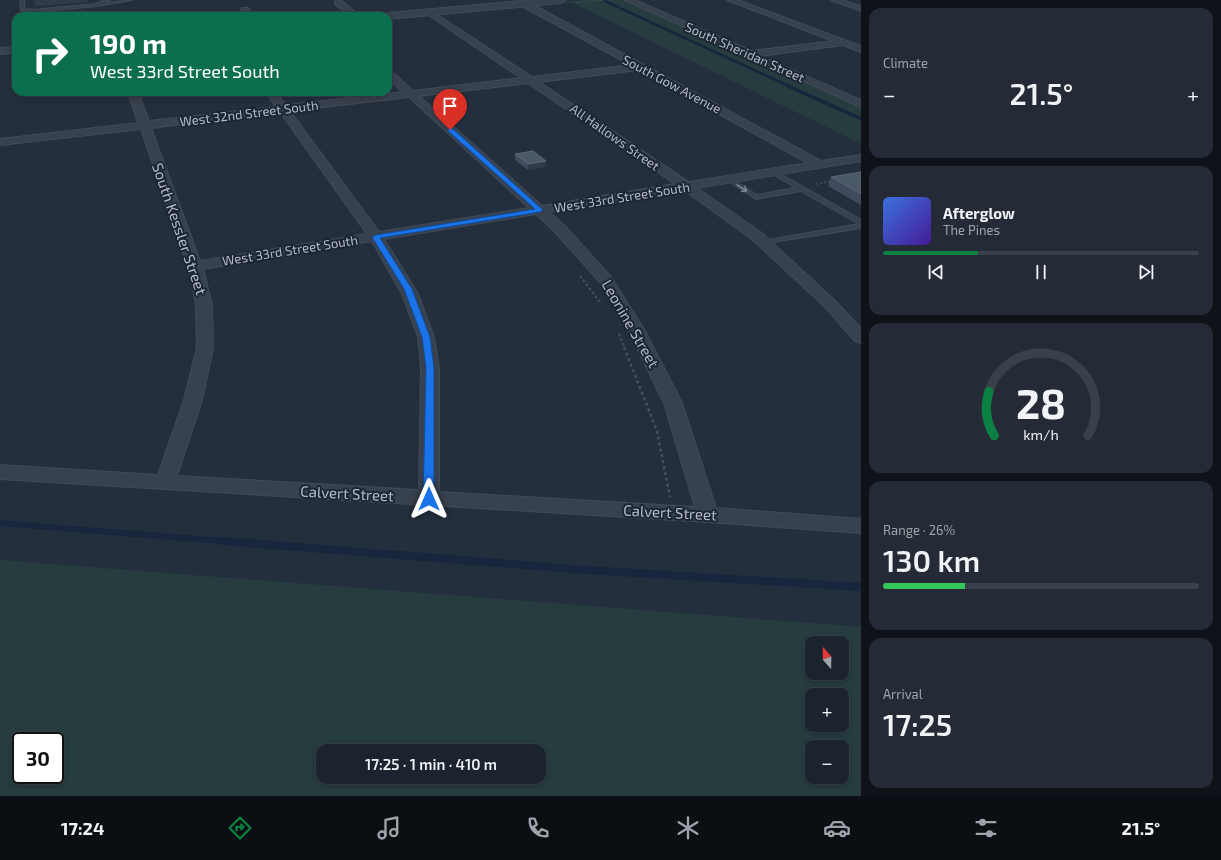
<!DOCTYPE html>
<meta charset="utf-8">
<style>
body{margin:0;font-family:"Exo 2",sans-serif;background:#242b36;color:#f1f3f6;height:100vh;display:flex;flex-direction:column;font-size:15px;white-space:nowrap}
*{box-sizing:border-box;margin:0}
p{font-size:13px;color:#a0a4aa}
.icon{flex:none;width:22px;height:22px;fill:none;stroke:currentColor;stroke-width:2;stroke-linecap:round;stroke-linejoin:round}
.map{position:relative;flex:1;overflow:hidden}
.panel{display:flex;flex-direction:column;gap:8px;padding:8px;background:#0f1319;width:360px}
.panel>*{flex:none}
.hud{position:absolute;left:12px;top:12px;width:380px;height:84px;border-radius:12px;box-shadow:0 2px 6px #0003,0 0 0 1px #39404a;background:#0b6e4f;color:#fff;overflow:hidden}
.needle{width:26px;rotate:340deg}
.tools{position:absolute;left:805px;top:636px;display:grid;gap:8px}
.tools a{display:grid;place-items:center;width:44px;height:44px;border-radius:8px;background:#1b232e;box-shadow:0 2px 6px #0003,0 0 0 1px #39404a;font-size:20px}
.speed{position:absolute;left:12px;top:732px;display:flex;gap:8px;font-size:20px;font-weight:700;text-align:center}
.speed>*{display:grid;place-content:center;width:52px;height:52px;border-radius:50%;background:#1b232e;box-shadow:0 2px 6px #0003,0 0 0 1px #39404a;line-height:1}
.speed .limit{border:2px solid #111;border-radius:6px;background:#fff;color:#111}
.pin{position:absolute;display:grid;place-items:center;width:34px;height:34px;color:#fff;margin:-41px -17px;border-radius:50% 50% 50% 0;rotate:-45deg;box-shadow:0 0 4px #0007}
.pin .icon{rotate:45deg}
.me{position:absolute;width:44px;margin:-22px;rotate:0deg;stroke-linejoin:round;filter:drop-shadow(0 0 3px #0008)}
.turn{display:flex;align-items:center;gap:14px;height:84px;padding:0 12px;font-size:18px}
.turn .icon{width:52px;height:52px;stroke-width:2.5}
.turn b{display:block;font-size:28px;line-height:34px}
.big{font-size:30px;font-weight:600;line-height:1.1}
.panel .tile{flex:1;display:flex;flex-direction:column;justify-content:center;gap:6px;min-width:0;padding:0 14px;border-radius:12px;background:#242b36}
.panel .dial{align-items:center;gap:0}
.dial svg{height:104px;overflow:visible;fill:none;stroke:#39404a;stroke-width:7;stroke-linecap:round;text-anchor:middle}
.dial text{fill:#f1f3f6;stroke:none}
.song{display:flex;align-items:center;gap:12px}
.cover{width:48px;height:48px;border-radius:6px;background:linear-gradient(135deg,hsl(220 70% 55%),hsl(260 70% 35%))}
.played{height:4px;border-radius:2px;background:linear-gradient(90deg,#0b8043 30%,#39404a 30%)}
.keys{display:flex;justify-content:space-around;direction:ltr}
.heat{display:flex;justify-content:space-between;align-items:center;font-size:22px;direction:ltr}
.charge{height:6px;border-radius:3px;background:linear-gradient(90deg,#34c759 26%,#39404a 0)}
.trip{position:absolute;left:316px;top:744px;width:230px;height:40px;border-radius:12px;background:#1b232e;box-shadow:0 2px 6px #0003,0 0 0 1px #39404a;font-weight:600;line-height:40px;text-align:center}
.tab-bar{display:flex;height:64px;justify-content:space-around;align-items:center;background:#0b0e12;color:#a0a4aa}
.tab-bar .icon{width:28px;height:28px}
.tab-bar .on{color:#0b8043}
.tab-bar b{font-size:18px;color:#f1f3f6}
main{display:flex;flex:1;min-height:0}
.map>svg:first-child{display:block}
</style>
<main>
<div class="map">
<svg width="861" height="796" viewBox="0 0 861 796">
<rect width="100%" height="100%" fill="#242f3e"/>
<g fill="#263c3f" fill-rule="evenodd">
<polygon points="580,0 623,0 861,107 861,144 573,3 533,6 533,5"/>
<path d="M0,560l861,67v169h-861zM812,643h30v30h-30zM812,695h30v30h-30zM21,741h34v34h-34zM812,747h30v30h-30zM323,751h216v26h-216z"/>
</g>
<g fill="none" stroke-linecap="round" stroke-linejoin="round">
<polyline stroke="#17263c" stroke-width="2.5" points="605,1 791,87"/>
<polyline stroke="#17263c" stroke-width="3.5" points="788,86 861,119"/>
<polyline stroke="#17263c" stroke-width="6" points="0,523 234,542"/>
<polyline stroke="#17263c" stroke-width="8" points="222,541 587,570 861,587"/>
<g stroke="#414a57" stroke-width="2">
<g id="service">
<polygon points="20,0 24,0 24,8 32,10 96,4 105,0 110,0 106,3 132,0 97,6 32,12 21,10"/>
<polygon points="771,171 775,171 861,220 861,228 761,244 761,242 763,241 859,224 801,191 756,199 725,179 730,178 757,195 796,188 771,173"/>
</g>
</g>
<g stroke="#414a57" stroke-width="2">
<g id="minor">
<polygon points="335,0 341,0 359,16 350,16 335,4"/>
<polygon points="625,0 635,0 751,51 833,41 727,0 738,0 861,46 861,52 843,45 760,56 861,100 861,107"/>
<polygon points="831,0 842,0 861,6 861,11"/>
<path d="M520,1h6l295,160 40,-6v6l-164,27 66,46 72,67 26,27v15l-6,-2 -30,-34 -72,-67 -69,-50 -135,22 15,13 47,52 34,54 37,72 34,105 145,11v14l-153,-11 -708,-43v-14l158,10 26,-75 13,-52 -1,-43 -5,-29 -5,-10 1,-1 -46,-136 -141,16v-6l138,-16 -10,-31h10l11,29 127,-14 -10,-15h10l10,13 117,-13 -15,-14v-8l3,1 22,20 108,-13 -94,-64 -1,-2 4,-2 102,67 99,-12 -111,-60zM639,70l169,93 -119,19 -150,-100zM528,83l147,101 -133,22 -123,-110zM409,97l120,111 -150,24 -89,-121zM280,112l87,122 -167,27 -49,-133zM536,214l18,17 46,51 29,49 35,72 31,104 -256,-15v-124l-5,-31 -16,-43 -34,-55zM372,241l30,53 16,43 3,31 -2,122 -242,-14 25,-76 11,-52 -1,-43 -9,-36z"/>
<polygon points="242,8 248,8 253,16 245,16 241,10"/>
</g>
</g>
<g stroke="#414a57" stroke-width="2">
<g id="tertiary">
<polygon points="531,0 566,0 561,3 388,19 388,16 383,16 388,13"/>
<polygon points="16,47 16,53 0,54 0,48"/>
</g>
</g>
<polyline stroke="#3f5557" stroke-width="1" stroke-dasharray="1.5 1.5" stroke-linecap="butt" points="573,3 602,0"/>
<polyline stroke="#3f5557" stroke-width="1.5" stroke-dasharray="2 2" stroke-linecap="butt" points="816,184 833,181"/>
<g stroke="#3f5557" stroke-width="2" stroke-dasharray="2.5 2.5" stroke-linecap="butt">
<polyline points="580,276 600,302"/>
<polyline points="619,334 625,348"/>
</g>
<polyline stroke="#3f5557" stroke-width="2.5" stroke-dasharray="3 3" stroke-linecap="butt" points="624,347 657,431 670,497"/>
<use href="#service" fill="#38414e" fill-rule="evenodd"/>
<use href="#minor" fill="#38414e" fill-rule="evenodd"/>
<use href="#tertiary" fill="#38414e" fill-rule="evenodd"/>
</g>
<g fill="#3f4b5c">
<polygon points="515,154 546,161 545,167 528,170 515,160"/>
<polygon points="861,172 861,205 828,186 831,177"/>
</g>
<g fill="#2f3b4b">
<polygon points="34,0 88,0 88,2 35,6"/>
<polygon points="651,0 664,0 651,1"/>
<polygon points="546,161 545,167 528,170 528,164"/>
</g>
<g fill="#4b5868" stroke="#5c6777">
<polygon points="533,151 546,161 528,164 515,154"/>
<polygon points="861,172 861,194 831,177"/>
</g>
<defs><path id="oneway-shaft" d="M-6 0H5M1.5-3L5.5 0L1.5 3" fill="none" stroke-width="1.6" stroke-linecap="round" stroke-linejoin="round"/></defs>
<use stroke="#7c8592" href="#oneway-shaft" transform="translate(742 188) rotate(32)"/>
<polygon fill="#1a73e8" stroke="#114b97" points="448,128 452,128 543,210 540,212 380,238 412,289 430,337 434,368 434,499 432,502 425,502 423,499 426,368 422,337 404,289 372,237 376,235 535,209 448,131"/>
<g text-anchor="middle" stroke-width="4" stroke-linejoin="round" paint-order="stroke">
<g font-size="13" fill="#b4bcc9" stroke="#1d2633">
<text transform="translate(745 52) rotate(24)" y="5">South Sheridan Street</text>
<text transform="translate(672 84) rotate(28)" y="5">South Gow Avenue</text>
<text transform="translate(249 113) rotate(-7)" y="5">West 32nd Street South</text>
<text transform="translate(615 137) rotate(35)" y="5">All Hallows Street</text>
<text transform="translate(622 197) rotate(-9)" y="5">West 33rd Street South</text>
<text transform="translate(290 250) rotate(-9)" y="5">West 33rd Street South</text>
</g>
<g font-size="15" fill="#b4bcc9" stroke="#1d2633">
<text transform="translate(179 229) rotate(71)" y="5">South Kessler Street</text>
<text transform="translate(630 324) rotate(60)" y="5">Leonine Street</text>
<text transform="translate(347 494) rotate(3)" y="5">Calvert Street</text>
<text transform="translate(670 513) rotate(3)" y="5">Calvert Street</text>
</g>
</g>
</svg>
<div class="tools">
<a><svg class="needle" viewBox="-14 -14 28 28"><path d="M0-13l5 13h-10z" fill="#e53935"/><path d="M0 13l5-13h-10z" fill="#a0a4aa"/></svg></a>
<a>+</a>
<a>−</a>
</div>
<div class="speed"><div class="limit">30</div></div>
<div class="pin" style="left:450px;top:130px;background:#d93025"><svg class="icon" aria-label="arrive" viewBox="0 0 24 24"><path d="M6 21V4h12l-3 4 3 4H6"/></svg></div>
<svg class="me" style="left:429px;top:499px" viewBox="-20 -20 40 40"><path d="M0-17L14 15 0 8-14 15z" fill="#1a73e8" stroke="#fff" stroke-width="4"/></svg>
<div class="trip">17:25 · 1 min · 410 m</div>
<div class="hud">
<div class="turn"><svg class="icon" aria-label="right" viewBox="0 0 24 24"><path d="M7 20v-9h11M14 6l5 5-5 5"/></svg><div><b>190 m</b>West 33rd Street South</div></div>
</div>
</div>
<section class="panel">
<div class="tile"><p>Climate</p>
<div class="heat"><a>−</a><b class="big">21.5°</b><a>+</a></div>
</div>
<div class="tile">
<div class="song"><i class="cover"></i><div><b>Afterglow</b><p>The Pines</p></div></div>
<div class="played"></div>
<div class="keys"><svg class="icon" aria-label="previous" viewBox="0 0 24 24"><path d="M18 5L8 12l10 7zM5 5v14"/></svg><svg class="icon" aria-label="pause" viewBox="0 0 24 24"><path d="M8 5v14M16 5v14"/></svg><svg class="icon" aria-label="next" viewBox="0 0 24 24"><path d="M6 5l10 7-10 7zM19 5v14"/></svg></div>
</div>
<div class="tile dial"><svg viewBox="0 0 100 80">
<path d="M14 69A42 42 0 1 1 86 69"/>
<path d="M14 69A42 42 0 0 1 10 35" stroke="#0b8043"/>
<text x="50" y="56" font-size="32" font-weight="700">28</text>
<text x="50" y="72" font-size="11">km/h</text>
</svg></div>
<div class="tile"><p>Range · 26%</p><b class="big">130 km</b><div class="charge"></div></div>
<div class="tile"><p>Arrival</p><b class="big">17:25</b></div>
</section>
</main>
<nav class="tab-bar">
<b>17:24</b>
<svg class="icon on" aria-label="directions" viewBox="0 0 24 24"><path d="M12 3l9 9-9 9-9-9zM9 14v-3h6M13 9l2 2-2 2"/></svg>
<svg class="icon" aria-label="music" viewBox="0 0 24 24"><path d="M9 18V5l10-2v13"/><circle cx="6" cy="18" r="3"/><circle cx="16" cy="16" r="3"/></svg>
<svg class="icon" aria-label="phone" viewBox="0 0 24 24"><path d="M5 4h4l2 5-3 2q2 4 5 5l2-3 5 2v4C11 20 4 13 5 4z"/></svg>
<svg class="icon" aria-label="climate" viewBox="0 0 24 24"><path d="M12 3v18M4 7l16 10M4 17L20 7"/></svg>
<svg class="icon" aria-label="car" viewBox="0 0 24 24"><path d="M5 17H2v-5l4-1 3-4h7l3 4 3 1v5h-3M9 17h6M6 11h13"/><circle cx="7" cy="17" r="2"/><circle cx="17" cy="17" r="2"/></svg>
<svg class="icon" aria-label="filters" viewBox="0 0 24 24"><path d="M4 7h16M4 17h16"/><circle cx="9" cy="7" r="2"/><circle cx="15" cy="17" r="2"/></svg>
<b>21.5°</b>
</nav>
